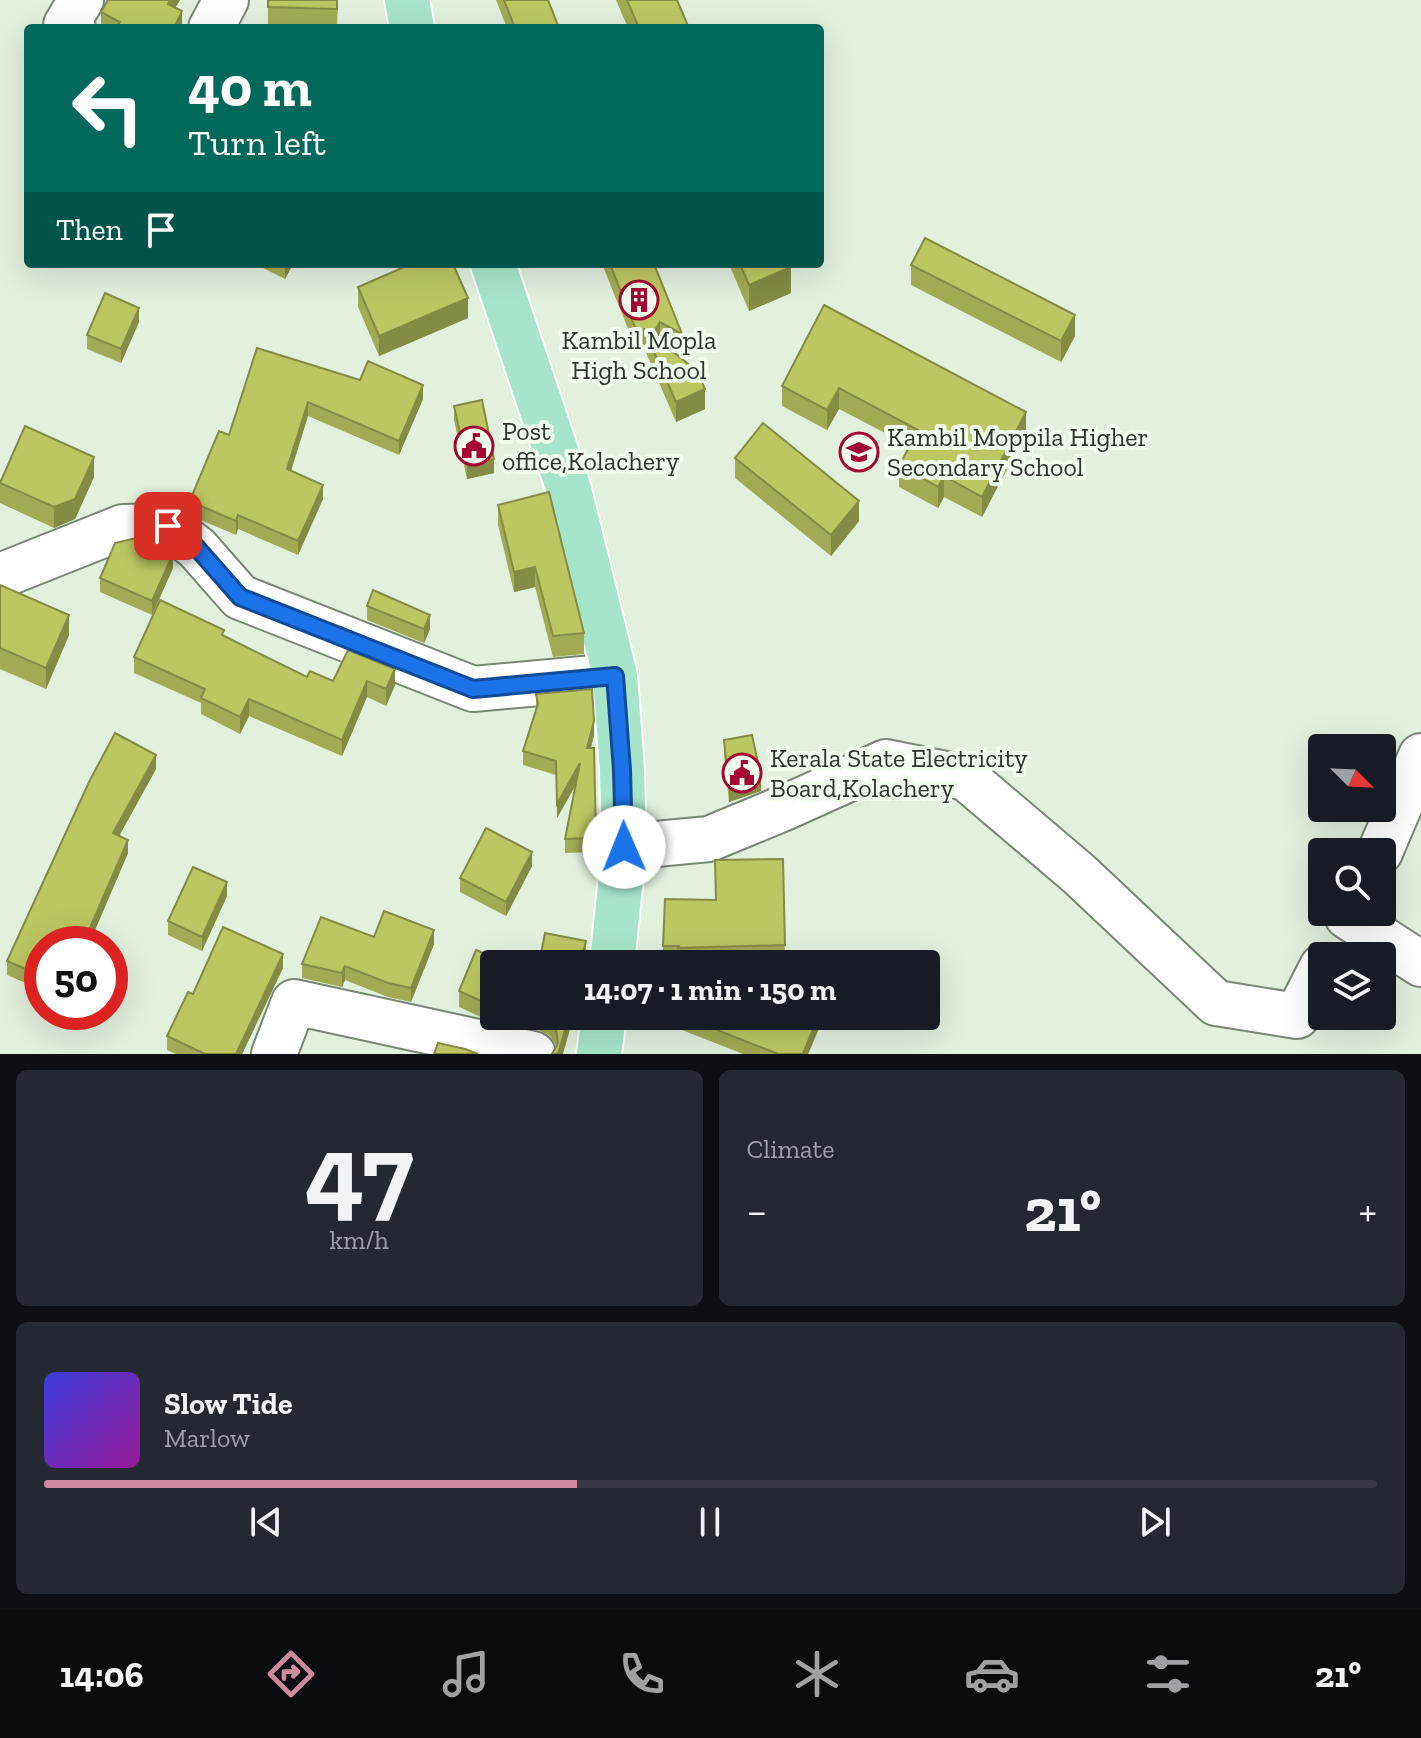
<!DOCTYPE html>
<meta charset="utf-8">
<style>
body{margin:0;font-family:"Zilla Slab",serif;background:#242831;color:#f1f3f6;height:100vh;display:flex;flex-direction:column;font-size:30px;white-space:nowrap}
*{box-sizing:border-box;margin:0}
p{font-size:26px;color:#9ea1a6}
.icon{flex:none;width:44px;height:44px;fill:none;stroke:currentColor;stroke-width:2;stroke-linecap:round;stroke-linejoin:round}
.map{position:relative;height:1054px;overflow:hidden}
.sheet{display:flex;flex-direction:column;gap:16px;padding:16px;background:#0d0f14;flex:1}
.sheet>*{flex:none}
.guide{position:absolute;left:24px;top:24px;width:800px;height:244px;border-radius:8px;box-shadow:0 8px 32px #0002;background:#00695c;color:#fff;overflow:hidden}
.needle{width:52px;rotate:114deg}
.controls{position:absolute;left:1308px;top:734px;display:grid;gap:16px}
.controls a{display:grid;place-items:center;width:88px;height:88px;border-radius:8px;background:#171b24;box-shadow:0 8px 32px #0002;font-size:40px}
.speed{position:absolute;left:24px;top:926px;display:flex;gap:16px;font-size:40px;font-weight:700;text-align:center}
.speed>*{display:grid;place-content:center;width:104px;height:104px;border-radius:50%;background:#171b24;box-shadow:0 8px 32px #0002;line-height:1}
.speed .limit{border:12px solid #d22;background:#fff;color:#111}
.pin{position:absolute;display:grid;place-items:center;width:68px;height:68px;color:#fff;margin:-34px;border-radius:16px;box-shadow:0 4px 12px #0006}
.me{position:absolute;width:88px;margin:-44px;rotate:359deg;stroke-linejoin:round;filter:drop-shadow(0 0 6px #0008)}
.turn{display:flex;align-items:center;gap:28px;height:168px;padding:0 32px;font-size:36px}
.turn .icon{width:104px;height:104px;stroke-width:2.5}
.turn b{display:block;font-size:56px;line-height:68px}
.then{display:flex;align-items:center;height:76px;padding:0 32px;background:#0003;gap:16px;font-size:30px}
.big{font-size:60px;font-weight:700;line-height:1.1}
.sheet .widget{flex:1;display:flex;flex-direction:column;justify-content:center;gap:12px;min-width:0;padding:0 28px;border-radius:12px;background:#242831}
.sheet .dial{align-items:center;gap:0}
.dial b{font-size:104px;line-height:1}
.song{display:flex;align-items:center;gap:24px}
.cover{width:96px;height:96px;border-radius:12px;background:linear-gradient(135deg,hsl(240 70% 55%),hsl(300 70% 35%))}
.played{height:8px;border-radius:4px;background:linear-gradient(90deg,#ce899d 40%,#363941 40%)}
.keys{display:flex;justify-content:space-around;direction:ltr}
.heat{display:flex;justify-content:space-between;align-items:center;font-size:44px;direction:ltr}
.sheet .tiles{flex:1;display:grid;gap:16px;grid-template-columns:1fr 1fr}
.widget:last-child{grid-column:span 2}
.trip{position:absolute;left:480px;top:950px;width:460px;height:80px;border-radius:8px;background:#171b24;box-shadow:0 8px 32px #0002;font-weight:700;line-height:80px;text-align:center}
.tabs{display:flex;height:128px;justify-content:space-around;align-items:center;background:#090b0e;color:#9ea1a6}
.tabs .icon{width:56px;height:56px}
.tabs .active{color:#ce899d}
.tabs b{font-size:36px;color:#f1f3f6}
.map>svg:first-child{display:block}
</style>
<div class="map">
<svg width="1421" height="1054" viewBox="0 0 1421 1054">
<rect width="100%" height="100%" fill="#e2f0de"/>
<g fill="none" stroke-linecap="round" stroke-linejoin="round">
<g stroke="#798575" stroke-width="48">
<g id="minor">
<polyline points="73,28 66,25 81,0"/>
<polyline points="211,28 226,0"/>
<polyline points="0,576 123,527 168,526 197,548 240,597 473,689 615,676"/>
<polyline points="624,847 709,839 784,808 886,762 966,778 1079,874 1216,1003 1297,1016 1322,967"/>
<polyline points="1380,852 1421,756"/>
<polyline points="1347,916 1421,964"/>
<polyline points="274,1054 294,1002 533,1054"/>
</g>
</g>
<g stroke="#fff" stroke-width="48">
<g id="major">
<polyline points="407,0 412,28"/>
<polyline points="493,264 569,490 615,676 622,770 624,847 612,964"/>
<polyline points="599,1054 604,1016"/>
</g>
</g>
<use href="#minor" stroke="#fff" stroke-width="44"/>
<use href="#major" stroke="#a7e5ca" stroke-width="44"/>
</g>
<g fill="#a2ab54">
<polygon points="180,0 175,7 182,11 182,28 101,28 101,12"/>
<polygon points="268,0 338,0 337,28 268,27"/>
<polygon points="496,0 548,0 559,28 507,28"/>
<polygon points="616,0 677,0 689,28 628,28"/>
<polygon points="255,264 293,264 285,279"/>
<polygon points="602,264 654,264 682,334 682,353 660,342 705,409 676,422 644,348 637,351"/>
<polygon points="729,264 789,264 791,293 749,311"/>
<polygon points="911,265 1075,336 1061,362 911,285"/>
<polygon points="358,287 468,318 379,356 358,307"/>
<polygon points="824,305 1026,432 982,517 944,497 938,508 899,487 899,466 910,446 839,409 827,430 782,406 782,386"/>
<polygon points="139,322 121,363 87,349 87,335"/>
<polygon points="257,348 423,399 399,455 308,416 291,471 323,499 298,555 238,529 236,535 203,521 191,512 191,498 229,435"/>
<polygon points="454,406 494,473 467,479 454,420"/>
<polygon points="735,458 859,521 831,556 735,478"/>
<polygon points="94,477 75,519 54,528 0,503 0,483"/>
<polygon points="498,505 584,633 584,654 553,657 535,587 514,592 498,525"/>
<polygon points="173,568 152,615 100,592 100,578"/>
<polygon points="0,585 69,635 46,689 0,669"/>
<polygon points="367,606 430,629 424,643 367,620"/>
<polygon points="224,636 307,677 333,681 348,650 395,685 386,706 367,697 342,756 249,716 240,734 201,714 201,703 134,673 134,657"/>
<polygon points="536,694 594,735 591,748 594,748 596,852 565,853 565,839 576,785 557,818 556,775 523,765 523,751 536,707"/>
<polygon points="724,740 761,791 729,802 724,754"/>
<polygon points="156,769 119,836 128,853 89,944 42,944 42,990 7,975 7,961"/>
<polygon points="783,859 785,964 663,964 663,946 716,900"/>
<polygon points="532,866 506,916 460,892 460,878"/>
<polygon points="227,896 202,951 168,935 168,921"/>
<polygon points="374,937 434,944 411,1002 388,997 345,980 342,987 302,978 302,964"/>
<polygon points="494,964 494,1016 570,1016 570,1029 556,1045 549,1035 538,1030 483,1018 459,1007 459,991"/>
<polygon points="283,968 242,1054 176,1054 167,1050 167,1036 193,994"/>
<polygon points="659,1016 820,1016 820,1026 808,1054 743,1054 659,1021"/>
</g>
<g fill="#848b45">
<polygon points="170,0 180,0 168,20 168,4"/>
<polygon points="182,11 182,28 174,28"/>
<polygon points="285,264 293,264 285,279"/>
<polygon points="791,267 791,293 749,311 749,285"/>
<polygon points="468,298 468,318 379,356 379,336"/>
<polygon points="139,308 139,322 121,363 121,349"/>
<polygon points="1075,315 1075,336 1061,362 1061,341"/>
<polygon points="660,322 660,341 652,335"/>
<polygon points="644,329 644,348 637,351 637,332"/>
<polygon points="423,385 423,399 399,455 399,441"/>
<polygon points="839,388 839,409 827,430 827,410"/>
<polygon points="705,389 705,409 676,422 676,402"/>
<polygon points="308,402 308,416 287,483 287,469"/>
<polygon points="1026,412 1026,432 982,517 982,497"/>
<polygon points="94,457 94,477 75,519 54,528 54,507"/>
<polygon points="494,459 494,473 467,479 467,465"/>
<polygon points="944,476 944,497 938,508 938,487"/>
<polygon points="323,485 323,499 298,555 298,541"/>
<polygon points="859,501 859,521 831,556 831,535"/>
<polygon points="238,515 238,529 236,535 236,521"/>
<polygon points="173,554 173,568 152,615 152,601"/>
<polygon points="535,567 535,587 514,592 514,572"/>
<polygon points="69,615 69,635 46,689 46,668"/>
<polygon points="430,615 430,629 424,643 424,629"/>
<polygon points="395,669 395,685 386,706 386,689"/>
<polygon points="367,681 367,697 342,756 342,740"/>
<polygon points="249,699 249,716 240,734 240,717"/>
<polygon points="594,721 594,735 587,762 587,748"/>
<polygon points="156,755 156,769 113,847 113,833"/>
<polygon points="580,763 580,777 557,818 557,804"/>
<polygon points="761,777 761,791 729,802 729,788"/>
<polygon points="128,840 128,853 89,944 83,944"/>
<polygon points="532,852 532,866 506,916 506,902"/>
<polygon points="227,882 227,896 202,951 202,937"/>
<polygon points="434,930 434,944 411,1002 411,988"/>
<polygon points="586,941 586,957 584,964 580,964"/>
<polygon points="283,954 283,968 242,1054 236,1054"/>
<polygon points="345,966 345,980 342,987 342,973"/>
<polygon points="569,1016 570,1029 563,1054 558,1054"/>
<polygon points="818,1016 820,1016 820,1026 808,1054 803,1054"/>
</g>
<g fill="#bcc762" stroke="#848b45" stroke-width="2">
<polygon points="108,0 170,0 168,4 182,11 174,28 115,28 120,22 101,12"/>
<polygon points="268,0 337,0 337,9 268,7"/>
<polygon points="504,0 548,0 559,28 515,28"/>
<polygon points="627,0 677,0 689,28 639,28"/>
<polygon points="925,238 1075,315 1061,341 911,265"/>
<polygon points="411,264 453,264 468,298 379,336 358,287"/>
<polygon points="610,264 654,264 682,334 660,322 652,335 697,371 705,389 676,402 644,329 637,332"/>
<polygon points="740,264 789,264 791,267 749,285"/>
<polygon points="105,293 139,308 121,349 87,335"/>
<polygon points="824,305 1026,412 982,497 944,476 938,487 899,466 918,430 839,388 827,410 782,386"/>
<polygon points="257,348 360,380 368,361 423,385 399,441 308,402 287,469 323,485 298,541 238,515 236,521 203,507 191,498 219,431 229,435"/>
<polygon points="482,400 494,459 467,465 454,406"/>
<polygon points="763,423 859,501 831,535 735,458"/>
<polygon points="25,426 94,457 75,499 54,507 0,483"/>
<polygon points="549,492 584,633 553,636 535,567 514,572 498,505"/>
<polygon points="136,538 173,554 152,601 100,578 115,543"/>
<polygon points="0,585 69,615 46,668 0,648"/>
<polygon points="373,590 430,615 424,629 367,606"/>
<polygon points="160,600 224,630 222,635 307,677 310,671 333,681 348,650 395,669 386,689 367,681 342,740 249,699 240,717 201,698 205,689 134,657"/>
<polygon points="592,689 594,721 587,748 594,748 596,838 565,839 580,763 557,804 556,761 523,751 538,704 536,694"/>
<polygon points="115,733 156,755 113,833 128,840 83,944 42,944 42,976 7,961 89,782"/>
<polygon points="752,735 761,777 729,788 724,740"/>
<polygon points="486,828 532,852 506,902 460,878"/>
<polygon points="783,859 785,945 678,948 679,946 663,946 665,899 716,900 715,860"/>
<polygon points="193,867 227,882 202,937 168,921"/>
<polygon points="384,911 434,930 411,988 388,983 345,966 342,973 302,964 321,917 374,937"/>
<polygon points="223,927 283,954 236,1054 205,1054 167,1036 188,992 193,994"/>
<polygon points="545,933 586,941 580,964 539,964"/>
<polygon points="476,950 509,964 494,964 494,1004 483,1002 459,991"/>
<polygon points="677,956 696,964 674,964"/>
<polygon points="543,1016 569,1016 558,1054 552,1054 558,1043 556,1030 549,1019"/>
<polygon points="682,1016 818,1016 803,1054 778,1054"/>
<polygon points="438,1043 465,1049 478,1054 434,1054"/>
</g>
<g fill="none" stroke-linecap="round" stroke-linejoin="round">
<g stroke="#114b97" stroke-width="20">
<polyline id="route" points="168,526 197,548 240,597 473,689 615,676 622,770 624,847"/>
</g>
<use href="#route" stroke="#1a73e8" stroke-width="14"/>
</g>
<defs>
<g id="building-ring" transform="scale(2)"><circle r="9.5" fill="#f0fdec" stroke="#a40830" stroke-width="1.5"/><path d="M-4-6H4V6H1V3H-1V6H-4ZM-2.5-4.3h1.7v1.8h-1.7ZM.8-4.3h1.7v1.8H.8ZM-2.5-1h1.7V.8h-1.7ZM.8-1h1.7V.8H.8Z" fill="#a40830"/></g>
<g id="civic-ring" transform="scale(2)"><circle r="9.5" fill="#f0fdec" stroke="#a40830" stroke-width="1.5"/><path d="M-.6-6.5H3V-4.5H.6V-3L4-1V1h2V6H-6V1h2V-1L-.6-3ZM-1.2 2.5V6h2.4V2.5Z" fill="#a40830"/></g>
<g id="school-ring" transform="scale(2)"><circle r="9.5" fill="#f0fdec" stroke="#a40830" stroke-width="1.5"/><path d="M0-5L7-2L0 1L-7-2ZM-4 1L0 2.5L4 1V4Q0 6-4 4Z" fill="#a40830"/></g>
</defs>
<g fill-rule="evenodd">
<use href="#building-ring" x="639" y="300"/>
<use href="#civic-ring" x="474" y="446"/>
<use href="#school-ring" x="859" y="452"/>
<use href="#civic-ring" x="742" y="773"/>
</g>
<g text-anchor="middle" stroke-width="8" stroke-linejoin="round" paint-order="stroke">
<g font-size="26" fill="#2e332d" stroke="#f0fdec" text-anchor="start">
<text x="639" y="349" text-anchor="middle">Kambil Mopla<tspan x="639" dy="30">High School</tspan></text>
<text x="502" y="440">Post<tspan x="502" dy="30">office,Kolachery</tspan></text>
<text x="887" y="446">Kambil Moppila Higher<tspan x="887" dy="30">Secondary School</tspan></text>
<text x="770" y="767">Kerala State Electricity<tspan x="770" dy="30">Board,Kolachery</tspan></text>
</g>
</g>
</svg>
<div class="controls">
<a><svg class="needle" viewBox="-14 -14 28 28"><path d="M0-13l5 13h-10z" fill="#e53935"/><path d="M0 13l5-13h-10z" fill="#9ea1a6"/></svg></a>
<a><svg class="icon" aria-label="search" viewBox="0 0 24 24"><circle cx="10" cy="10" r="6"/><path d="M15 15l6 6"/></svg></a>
<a><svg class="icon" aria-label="layers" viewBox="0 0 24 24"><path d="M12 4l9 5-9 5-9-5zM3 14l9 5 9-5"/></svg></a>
</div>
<div class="speed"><div class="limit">50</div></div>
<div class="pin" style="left:168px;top:526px;background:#d93025"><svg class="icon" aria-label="arrive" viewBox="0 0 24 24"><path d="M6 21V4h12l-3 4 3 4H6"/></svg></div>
<svg class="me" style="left:624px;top:847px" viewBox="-20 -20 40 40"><circle r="19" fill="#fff"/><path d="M0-13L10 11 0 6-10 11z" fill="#1a73e8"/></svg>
<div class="trip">14:07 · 1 min · 150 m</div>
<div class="guide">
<div class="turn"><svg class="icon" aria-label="left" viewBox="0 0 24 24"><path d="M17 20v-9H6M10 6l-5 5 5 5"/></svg><div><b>40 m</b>Turn left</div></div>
<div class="then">Then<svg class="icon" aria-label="arrive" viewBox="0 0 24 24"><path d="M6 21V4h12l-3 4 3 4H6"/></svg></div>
</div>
</div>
<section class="sheet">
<div class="tiles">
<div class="widget dial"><b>47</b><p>km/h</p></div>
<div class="widget"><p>Climate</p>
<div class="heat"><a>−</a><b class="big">21°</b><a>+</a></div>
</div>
<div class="widget">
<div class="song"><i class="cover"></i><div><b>Slow Tide</b><p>Marlow</p></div></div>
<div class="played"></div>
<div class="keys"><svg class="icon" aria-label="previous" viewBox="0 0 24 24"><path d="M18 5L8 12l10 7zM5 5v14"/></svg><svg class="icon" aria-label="pause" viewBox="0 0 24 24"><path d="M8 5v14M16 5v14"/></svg><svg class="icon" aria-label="next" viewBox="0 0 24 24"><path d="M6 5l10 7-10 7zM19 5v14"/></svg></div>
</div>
</div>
</section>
<nav class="tabs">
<b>14:06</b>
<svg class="icon active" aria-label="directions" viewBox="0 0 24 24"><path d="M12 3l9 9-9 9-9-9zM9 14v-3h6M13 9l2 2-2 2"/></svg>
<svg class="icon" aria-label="music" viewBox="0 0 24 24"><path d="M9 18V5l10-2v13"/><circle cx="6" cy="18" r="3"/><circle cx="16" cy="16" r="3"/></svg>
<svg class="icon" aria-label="phone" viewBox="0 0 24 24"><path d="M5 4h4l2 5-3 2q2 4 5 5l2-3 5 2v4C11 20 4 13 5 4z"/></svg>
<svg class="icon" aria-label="climate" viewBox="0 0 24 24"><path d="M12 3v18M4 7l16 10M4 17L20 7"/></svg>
<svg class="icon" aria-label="car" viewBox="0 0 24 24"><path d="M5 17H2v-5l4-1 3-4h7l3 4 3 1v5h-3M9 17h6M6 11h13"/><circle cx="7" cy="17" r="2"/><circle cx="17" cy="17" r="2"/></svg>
<svg class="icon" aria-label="filters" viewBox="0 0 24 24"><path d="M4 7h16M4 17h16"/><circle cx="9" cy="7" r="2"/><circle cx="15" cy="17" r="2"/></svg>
<b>21°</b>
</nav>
